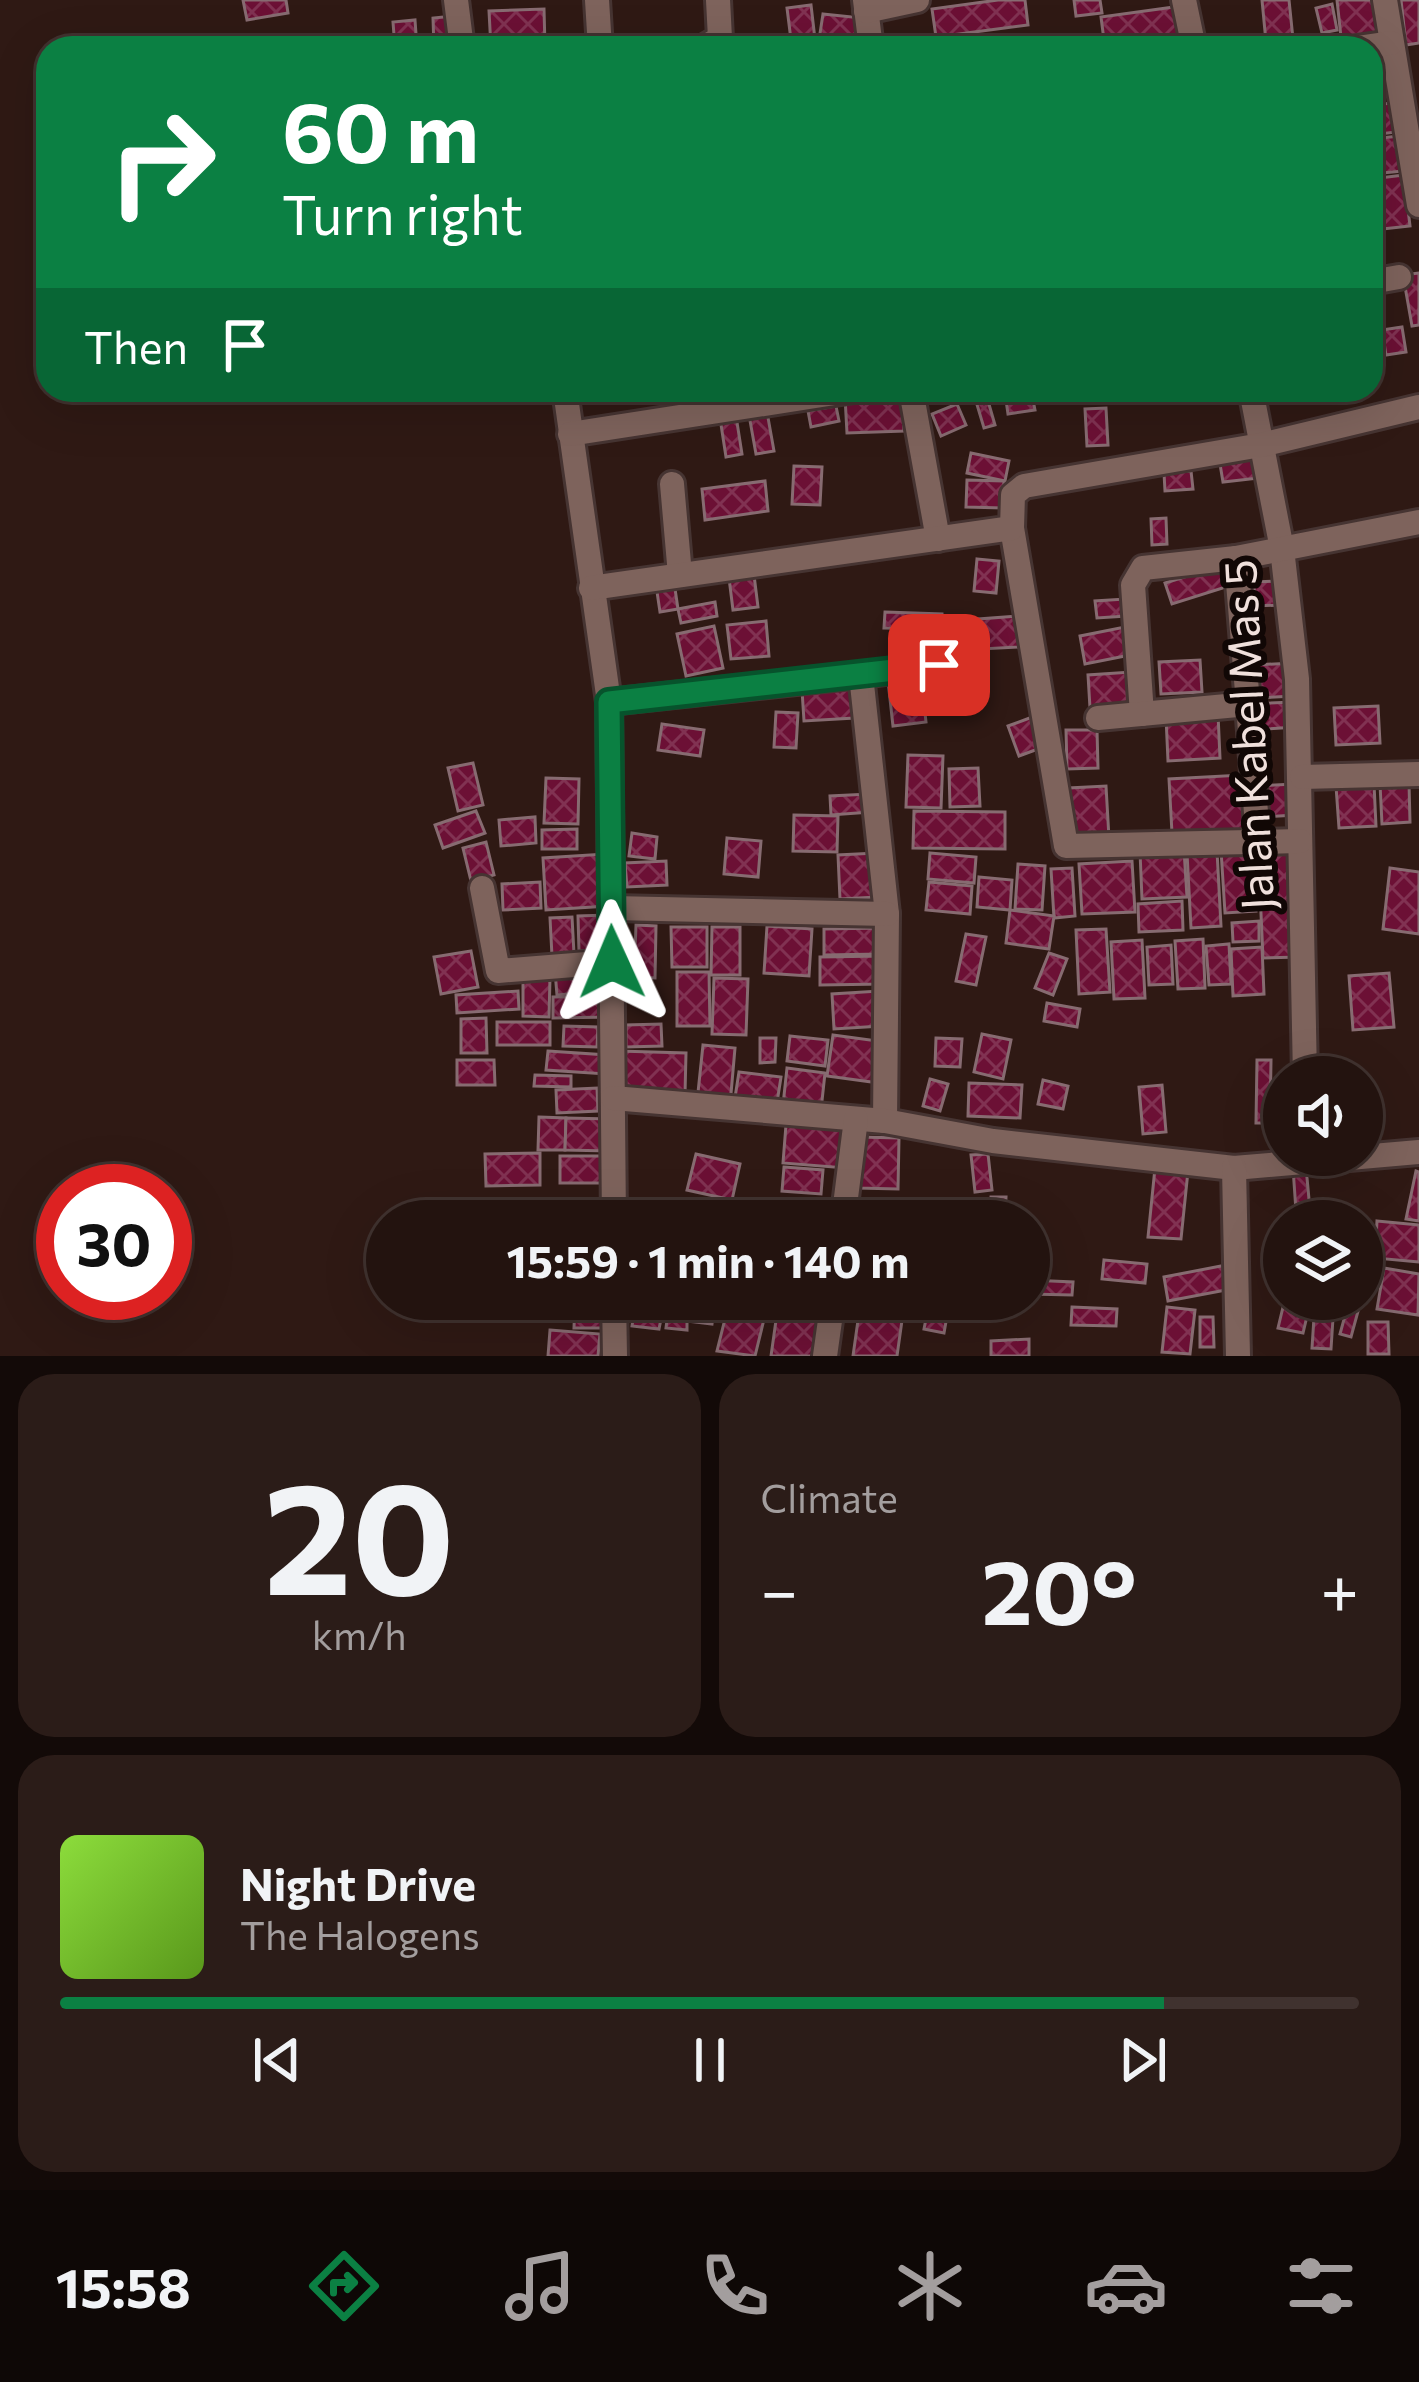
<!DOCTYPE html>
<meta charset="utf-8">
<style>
body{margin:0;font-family:Commissioner,sans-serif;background:#2b1c18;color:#f1f3f6;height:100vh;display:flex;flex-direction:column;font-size:45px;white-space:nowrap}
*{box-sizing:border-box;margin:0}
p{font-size:39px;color:#a39e9e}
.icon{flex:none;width:66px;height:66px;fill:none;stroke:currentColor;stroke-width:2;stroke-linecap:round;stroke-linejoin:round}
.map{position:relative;height:1356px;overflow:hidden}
.panel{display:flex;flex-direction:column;gap:18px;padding:18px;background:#130a08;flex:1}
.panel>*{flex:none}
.top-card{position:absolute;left:36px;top:36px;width:1347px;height:366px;border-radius:36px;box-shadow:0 12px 48px #0002,0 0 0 3px #40322f;background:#0b8043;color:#fff;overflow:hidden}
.controls{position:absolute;left:1263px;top:1056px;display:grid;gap:24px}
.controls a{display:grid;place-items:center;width:120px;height:120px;border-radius:50%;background:#23130f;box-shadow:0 12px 48px #0002,0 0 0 3px #40322f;font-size:60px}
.speed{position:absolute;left:36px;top:1164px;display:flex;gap:24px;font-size:60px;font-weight:700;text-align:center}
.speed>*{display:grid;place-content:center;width:156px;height:156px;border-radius:50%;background:#23130f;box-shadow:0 12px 48px #0002,0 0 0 3px #40322f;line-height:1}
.speed .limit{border:18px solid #d22;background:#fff;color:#111}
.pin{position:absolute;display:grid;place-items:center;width:102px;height:102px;color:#fff;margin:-51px;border-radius:24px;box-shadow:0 6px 18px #0006}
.me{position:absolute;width:132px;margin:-66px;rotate:359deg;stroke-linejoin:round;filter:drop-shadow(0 0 9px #0008)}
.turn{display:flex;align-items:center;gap:42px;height:252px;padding:0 48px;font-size:54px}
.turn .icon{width:156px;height:156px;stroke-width:2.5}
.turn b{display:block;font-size:84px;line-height:102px}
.then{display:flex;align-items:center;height:114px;padding:0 48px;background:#0003;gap:24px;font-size:45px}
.big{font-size:90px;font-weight:700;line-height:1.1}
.panel .widget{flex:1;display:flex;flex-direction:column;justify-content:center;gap:18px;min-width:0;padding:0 42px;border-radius:36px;background:#2b1c18}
.panel .dial{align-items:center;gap:0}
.dial b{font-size:156px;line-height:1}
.song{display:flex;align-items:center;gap:36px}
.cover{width:144px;height:144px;border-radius:18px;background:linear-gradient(135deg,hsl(90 70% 55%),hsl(90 70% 35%))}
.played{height:12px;border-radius:6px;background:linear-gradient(90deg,#0b8043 85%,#40322f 85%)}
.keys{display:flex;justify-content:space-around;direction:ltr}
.heat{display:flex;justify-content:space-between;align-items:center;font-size:66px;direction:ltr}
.panel .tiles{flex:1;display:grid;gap:18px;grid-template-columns:1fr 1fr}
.widget:last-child{grid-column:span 2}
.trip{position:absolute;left:366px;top:1200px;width:684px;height:120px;border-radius:60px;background:#23130f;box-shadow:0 12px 48px #0002,0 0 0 3px #40322f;font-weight:700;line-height:120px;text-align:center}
.dock{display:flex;height:192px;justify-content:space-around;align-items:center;background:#0e0806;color:#a39e9e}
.dock .icon{width:84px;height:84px}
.dock .current{color:#0b8043}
.dock b{font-size:54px;color:#f1f3f6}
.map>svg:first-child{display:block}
</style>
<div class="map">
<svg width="1419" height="1356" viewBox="0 0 1419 1356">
<defs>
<pattern id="building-cross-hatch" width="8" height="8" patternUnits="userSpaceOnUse" patternTransform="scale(3)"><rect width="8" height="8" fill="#6c1035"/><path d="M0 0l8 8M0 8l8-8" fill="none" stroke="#813252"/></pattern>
</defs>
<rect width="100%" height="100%" fill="#2f1914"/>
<g fill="url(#building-cross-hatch)" stroke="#876b71" stroke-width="3">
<polygon points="243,0 286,0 288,13 247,20"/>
<polygon points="998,0 1025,0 1028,25 936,37 932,9"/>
<polygon points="1074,0 1100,0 1102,13 1076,16"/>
<polygon points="1262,0 1289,0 1293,39 1266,42"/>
<polygon points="1337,0 1375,0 1379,33 1341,37"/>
<polygon points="1401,0 1419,0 1419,43 1406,45"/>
<polygon points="1332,4 1337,30 1322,33 1316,8"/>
<polygon points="811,5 816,48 792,48 787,8"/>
<polygon points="1174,7 1180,48 1105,48 1101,17"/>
<polygon points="544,9 545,46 491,48 489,11"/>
<polygon points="823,14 862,18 859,45 819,40"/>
<polygon points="454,16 456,47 434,48 433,18"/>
<polygon points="415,20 417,48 395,48 393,22"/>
<polygon points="781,36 782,48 745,48 745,39"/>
<polygon points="1388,53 1393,90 1371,92 1371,55"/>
<polygon points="1393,103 1396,132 1371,135 1371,105"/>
<polygon points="1400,136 1404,171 1371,174 1371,139"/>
<polygon points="1404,175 1410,226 1373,230 1371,179"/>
<polygon points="1419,273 1419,325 1412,326 1403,275"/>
<polygon points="1402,327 1406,352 1386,355 1382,330"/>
<polygon points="1031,390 1035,410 1008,414 1005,393"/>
<polygon points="902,394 904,431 847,433 845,397"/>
<polygon points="986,394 995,425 984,428 975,398"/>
<polygon points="957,404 966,425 941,436 932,414"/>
<polygon points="836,406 839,421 811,427 808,411"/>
<polygon points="1106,408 1108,445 1087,446 1085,409"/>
<polygon points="767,412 774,451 756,454 749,415"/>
<polygon points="736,416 742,454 726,457 720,418"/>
<polygon points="971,453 1009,461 1005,481 967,473"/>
<polygon points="1256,459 1259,478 1223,482 1220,464"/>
<polygon points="794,466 822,467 820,505 792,504"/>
<polygon points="1191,471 1193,489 1165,491 1164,473"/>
<polygon points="967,480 1004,481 1003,508 966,507"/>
<polygon points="765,481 768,511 705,520 702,489"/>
<polygon points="1166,518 1167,544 1152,545 1151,519"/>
<polygon points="977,559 999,561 996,593 974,591"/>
<polygon points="1223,565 1229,586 1172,604 1165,583"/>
<polygon points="754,575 758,607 733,610 729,578"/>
<polygon points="1280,581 1282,605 1255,606 1254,582"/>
<polygon points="674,582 678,609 660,612 656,585"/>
<polygon points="1125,599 1126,616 1097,618 1095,601"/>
<polygon points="715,602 717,616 681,623 678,609"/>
<polygon points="885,612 942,614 942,629 884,628"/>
<polygon points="1018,616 1020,647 981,649 979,619"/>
<polygon points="766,621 769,656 731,659 727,625"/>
<polygon points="714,626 723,668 686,676 677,634"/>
<polygon points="1125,627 1130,655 1085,664 1080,636"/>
<polygon points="1200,660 1202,692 1161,694 1159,662"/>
<polygon points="1292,663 1294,696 1255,698 1253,665"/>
<polygon points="920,669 926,722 893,726 887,672"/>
<polygon points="1131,672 1133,706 1090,708 1088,675"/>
<polygon points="852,686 854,718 804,721 802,690"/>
<polygon points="1293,702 1295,727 1253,730 1252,704"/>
<polygon points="1378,706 1380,743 1336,745 1334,708"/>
<polygon points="776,712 798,713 796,748 774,747"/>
<polygon points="1218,714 1220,758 1168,761 1166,717"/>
<polygon points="1035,716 1046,746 1019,756 1008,726"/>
<polygon points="662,724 704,730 700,756 658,750"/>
<polygon points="1066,730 1097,730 1098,768 1067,769"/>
<polygon points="908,755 943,756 941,808 906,807"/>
<polygon points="473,763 483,805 458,811 448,768"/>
<polygon points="978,768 980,806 950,807 949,769"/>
<polygon points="1242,775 1245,829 1172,833 1169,779"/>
<polygon points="546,778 579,779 578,824 544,823"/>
<polygon points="1409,783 1410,822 1382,824 1380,784"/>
<polygon points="1294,784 1296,815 1260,817 1259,786"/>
<polygon points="1374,784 1376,826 1339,828 1336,786"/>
<polygon points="1106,786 1109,838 1072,840 1069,788"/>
<polygon points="869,794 870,812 831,815 830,796"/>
<polygon points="476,811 485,833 443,848 435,825"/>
<polygon points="914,811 1005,812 1005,849 913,848"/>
<polygon points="794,815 838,816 837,852 793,851"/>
<polygon points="535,817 536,843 501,846 499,820"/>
<polygon points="577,829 577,849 542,849 542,830"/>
<polygon points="632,833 657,837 655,859 629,856"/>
<polygon points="727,838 761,841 758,877 724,874"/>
<polygon points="486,842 494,875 471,881 463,848"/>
<polygon points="1296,844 1300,957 1263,958 1258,847"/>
<polygon points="1253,848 1256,911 1225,913 1221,850"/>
<polygon points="1184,850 1187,897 1142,899 1140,852"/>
<polygon points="1217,851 1221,926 1191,928 1187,853"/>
<polygon points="876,853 877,897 840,899 838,855"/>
<polygon points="930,853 976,857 974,883 928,879"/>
<polygon points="605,854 608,906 546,910 543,858"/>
<polygon points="666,861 667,885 627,887 625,863"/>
<polygon points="1132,861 1135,912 1082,914 1079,864"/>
<polygon points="1018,864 1045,866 1042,910 1015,909"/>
<polygon points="1072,868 1075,916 1054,918 1051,869"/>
<polygon points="1390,868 1419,872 1419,934 1383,929"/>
<polygon points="979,877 1012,880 1010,910 977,907"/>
<polygon points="540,882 541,908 503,910 502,884"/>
<polygon points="929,882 972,886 970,914 926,910"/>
<polygon points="1182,901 1183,930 1139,932 1138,904"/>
<polygon points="1010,910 1054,916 1049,949 1006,943"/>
<polygon points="608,915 609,949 579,951 578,916"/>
<polygon points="572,917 574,954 552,956 550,918"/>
<polygon points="1259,921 1259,941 1233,942 1232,923"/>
<polygon points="636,925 656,926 655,978 634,977"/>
<polygon points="767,926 812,929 809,976 764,973"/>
<polygon points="671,927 707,927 707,967 672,967"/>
<polygon points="712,927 740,927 740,975 711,975"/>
<polygon points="881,928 881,954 824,955 824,929"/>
<polygon points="1106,929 1110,992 1079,994 1076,930"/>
<polygon points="966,934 986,937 976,985 956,981"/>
<polygon points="1203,939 1205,988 1178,989 1175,941"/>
<polygon points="1142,940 1145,998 1114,999 1111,942"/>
<polygon points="1229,944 1231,984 1209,985 1206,946"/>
<polygon points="1171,945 1173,984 1149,985 1147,947"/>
<polygon points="1262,947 1264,994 1233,996 1231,949"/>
<polygon points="471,951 478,987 441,994 434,957"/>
<polygon points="1049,953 1067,959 1053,995 1035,988"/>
<polygon points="883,956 883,984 820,985 820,957"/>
<polygon points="600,967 602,991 557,995 555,971"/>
<polygon points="677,972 709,972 710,1026 677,1026"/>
<polygon points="1389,973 1394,1027 1353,1030 1349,976"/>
<polygon points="523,978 550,978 549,1017 523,1016"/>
<polygon points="714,978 748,979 746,1035 712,1034"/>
<polygon points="518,991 519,1009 457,1013 456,995"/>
<polygon points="879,991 881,1026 834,1029 832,994"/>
<polygon points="610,996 610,1017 553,1018 553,997"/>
<polygon points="1047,1003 1080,1009 1077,1027 1044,1021"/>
<polygon points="486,1018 487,1053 461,1053 461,1019"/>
<rect x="497" y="1022" width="53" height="23"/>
<polygon points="661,1024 662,1046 626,1047 626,1025"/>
<polygon points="564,1026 598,1027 597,1047 563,1046"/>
<polygon points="982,1034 1011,1040 1003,1079 974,1072"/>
<polygon points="833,1035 885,1042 879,1083 827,1076"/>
<polygon points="790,1036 828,1040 825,1066 787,1061"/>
<polygon points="760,1038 776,1038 775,1062 760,1063"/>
<polygon points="936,1038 962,1039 960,1067 935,1066"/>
<polygon points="703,1045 735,1048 730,1105 697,1102"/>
<polygon points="548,1051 607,1055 606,1074 546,1070"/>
<polygon points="618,1051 686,1053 685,1094 617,1093"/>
<polygon points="457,1060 494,1060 495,1085 457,1085"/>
<polygon points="1257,1060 1271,1060 1270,1123 1256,1123"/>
<polygon points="787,1068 825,1073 821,1110 783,1105"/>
<polygon points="739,1072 781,1077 776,1109 734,1104"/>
<polygon points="535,1075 571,1076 571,1087 534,1086"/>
<polygon points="930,1079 948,1084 940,1111 923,1106"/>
<polygon points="1043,1080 1068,1086 1063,1109 1038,1104"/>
<polygon points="969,1083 1022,1085 1020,1118 968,1116"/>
<polygon points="1162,1085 1166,1132 1143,1134 1139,1087"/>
<polygon points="597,1088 598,1111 557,1113 556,1090"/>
<polygon points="539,1117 566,1118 565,1150 538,1150"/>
<polygon points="566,1118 610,1119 609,1151 565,1150"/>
<polygon points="786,1125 848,1131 845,1168 783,1163"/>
<polygon points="860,1137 899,1138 898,1189 858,1188"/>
<polygon points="540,1153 540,1185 486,1186 485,1154"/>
<polygon points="696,1154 740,1164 732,1200 687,1190"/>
<polygon points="988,1154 992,1190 975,1192 971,1155"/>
<rect x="560" y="1156" width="52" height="27"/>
<polygon points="784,1167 823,1170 821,1194 782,1191"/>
<polygon points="1306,1167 1310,1210 1296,1211 1293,1168"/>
<polygon points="1155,1168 1188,1171 1181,1239 1148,1237"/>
<polygon points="1416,1171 1419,1172 1419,1221 1406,1219"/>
<polygon points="991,1197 1006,1197 1005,1221 990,1221"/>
<polygon points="1377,1221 1419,1225 1419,1262 1375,1258"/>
<polygon points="1104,1260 1147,1264 1145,1283 1102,1279"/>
<polygon points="1226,1265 1231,1289 1168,1301 1164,1277"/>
<polygon points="1384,1268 1419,1274 1418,1315 1377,1309"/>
<polygon points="1029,1280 1073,1282 1072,1295 1029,1294"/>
<polygon points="546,1299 572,1299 571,1317 545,1315"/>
<polygon points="575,1299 606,1299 606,1328 574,1328"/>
<polygon points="636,1299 715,1299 712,1324 687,1321 687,1330 666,1328 667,1320 661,1319 659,1329 632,1326"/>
<polygon points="730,1299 769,1299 755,1356 717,1351"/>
<polygon points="779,1299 823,1299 816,1356 771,1356"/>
<polygon points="861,1299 905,1299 897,1356 853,1356"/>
<polygon points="930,1299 950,1299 944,1333 924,1329"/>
<polygon points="1349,1301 1360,1304 1351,1337 1340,1334"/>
<polygon points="1315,1302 1334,1303 1331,1349 1312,1348"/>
<polygon points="1284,1303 1309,1308 1303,1333 1278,1328"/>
<polygon points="1072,1307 1117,1309 1116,1326 1071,1325"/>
<polygon points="1167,1307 1195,1310 1190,1354 1162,1352"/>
<polygon points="1200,1317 1213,1317 1214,1347 1200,1347"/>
<polygon points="1368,1322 1388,1322 1389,1354 1368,1354"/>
<polygon points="550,1330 600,1334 598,1356 548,1356"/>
<polygon points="1029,1339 1029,1356 991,1356 991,1341"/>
</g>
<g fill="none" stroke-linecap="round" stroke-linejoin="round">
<g stroke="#463432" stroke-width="30">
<g id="minor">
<polyline points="456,0 462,48"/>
<polyline points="597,0 600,48"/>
<polyline points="865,0 871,48"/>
<polyline points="1184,0 1194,48"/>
<polyline points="1385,0 1419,205"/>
<polyline points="866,11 917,0"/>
<polyline points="703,48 720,38 718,0"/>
<polyline points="1357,48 1391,43"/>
<polyline points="1371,282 1399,277"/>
<polyline points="565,390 609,702 614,1221"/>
<polyline points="911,390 938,539"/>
<polyline points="1251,390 1282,549 1297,679 1305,1077"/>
<polyline points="570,434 854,390"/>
<polyline points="672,484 680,575"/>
<polyline points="1012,528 1066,846 1300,841"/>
<polyline points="1236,558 1248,704"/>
<polyline points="591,588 1012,528 1013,495 1024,486 1261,445 1419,407"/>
<polyline points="861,675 939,665"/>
<polyline points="609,702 861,675 887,914 885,1121"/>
<polyline points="1142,714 1133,585 1143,568 1236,558 1419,522"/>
<polyline points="1098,718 1248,704 1258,840"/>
<polyline points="1302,777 1419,774"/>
<polyline points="482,888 498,971 612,962"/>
<polyline points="612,908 887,914"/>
<polyline points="613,1098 885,1121 993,1141 1234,1168 1419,1152"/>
<polyline points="1234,1168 1238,1356"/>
<polyline points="843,1221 856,1119"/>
<polyline points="614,1299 615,1356"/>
<polyline points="825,1356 833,1299"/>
</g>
</g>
<use href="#minor" stroke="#7e635c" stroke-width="24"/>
</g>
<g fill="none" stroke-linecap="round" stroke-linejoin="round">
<g stroke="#07532c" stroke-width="30">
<polyline id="route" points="612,962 609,702 939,665"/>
</g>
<use href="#route" stroke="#0b8043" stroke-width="21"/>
</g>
<g text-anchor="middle" stroke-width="12" stroke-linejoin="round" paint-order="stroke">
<g font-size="45" fill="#f0e0dc" stroke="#110705">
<text transform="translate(1249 735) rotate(-93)" y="16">Jalan Kabel Mas 5</text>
</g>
</g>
</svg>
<div class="controls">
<a><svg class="icon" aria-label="sound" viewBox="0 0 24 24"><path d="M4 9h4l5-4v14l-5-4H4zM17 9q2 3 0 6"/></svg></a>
<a><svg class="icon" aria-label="layers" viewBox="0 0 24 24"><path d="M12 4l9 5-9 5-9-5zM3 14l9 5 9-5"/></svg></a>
</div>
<div class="speed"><div class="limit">30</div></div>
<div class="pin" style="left:939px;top:665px;background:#d93025"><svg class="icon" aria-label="arrive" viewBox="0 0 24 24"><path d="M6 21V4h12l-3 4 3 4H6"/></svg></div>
<svg class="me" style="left:612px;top:962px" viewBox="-20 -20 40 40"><path d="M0-17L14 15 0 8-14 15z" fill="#0b8043" stroke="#fff" stroke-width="4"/></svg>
<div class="trip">15:59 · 1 min · 140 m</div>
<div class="top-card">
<div class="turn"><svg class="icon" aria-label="right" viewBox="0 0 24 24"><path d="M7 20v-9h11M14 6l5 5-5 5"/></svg><div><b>60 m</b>Turn right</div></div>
<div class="then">Then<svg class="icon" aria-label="arrive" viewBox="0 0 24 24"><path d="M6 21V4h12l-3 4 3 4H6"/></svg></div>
</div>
</div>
<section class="panel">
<div class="tiles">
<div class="widget dial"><b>20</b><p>km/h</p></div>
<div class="widget"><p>Climate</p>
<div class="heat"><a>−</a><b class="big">20°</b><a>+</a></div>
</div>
<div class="widget">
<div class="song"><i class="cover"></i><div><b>Night Drive</b><p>The Halogens</p></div></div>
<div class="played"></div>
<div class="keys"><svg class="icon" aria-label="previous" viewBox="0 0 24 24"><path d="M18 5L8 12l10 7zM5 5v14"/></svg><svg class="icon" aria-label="pause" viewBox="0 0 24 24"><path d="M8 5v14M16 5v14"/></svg><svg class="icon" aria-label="next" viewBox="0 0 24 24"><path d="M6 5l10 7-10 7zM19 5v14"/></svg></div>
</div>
</div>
</section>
<nav class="dock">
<b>15:58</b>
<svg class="icon current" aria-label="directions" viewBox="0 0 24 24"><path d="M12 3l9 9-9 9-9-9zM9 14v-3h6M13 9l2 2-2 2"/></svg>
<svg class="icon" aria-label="music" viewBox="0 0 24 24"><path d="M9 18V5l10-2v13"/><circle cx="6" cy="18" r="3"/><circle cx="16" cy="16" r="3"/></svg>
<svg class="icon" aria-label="phone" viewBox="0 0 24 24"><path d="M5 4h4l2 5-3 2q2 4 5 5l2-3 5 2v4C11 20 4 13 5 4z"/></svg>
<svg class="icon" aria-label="climate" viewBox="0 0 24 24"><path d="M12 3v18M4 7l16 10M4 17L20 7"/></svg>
<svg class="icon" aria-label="car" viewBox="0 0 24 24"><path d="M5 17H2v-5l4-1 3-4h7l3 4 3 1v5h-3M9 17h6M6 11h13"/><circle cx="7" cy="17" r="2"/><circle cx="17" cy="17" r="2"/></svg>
<svg class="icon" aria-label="filters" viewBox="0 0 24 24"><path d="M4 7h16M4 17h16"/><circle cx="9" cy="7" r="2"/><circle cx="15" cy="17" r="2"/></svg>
</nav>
